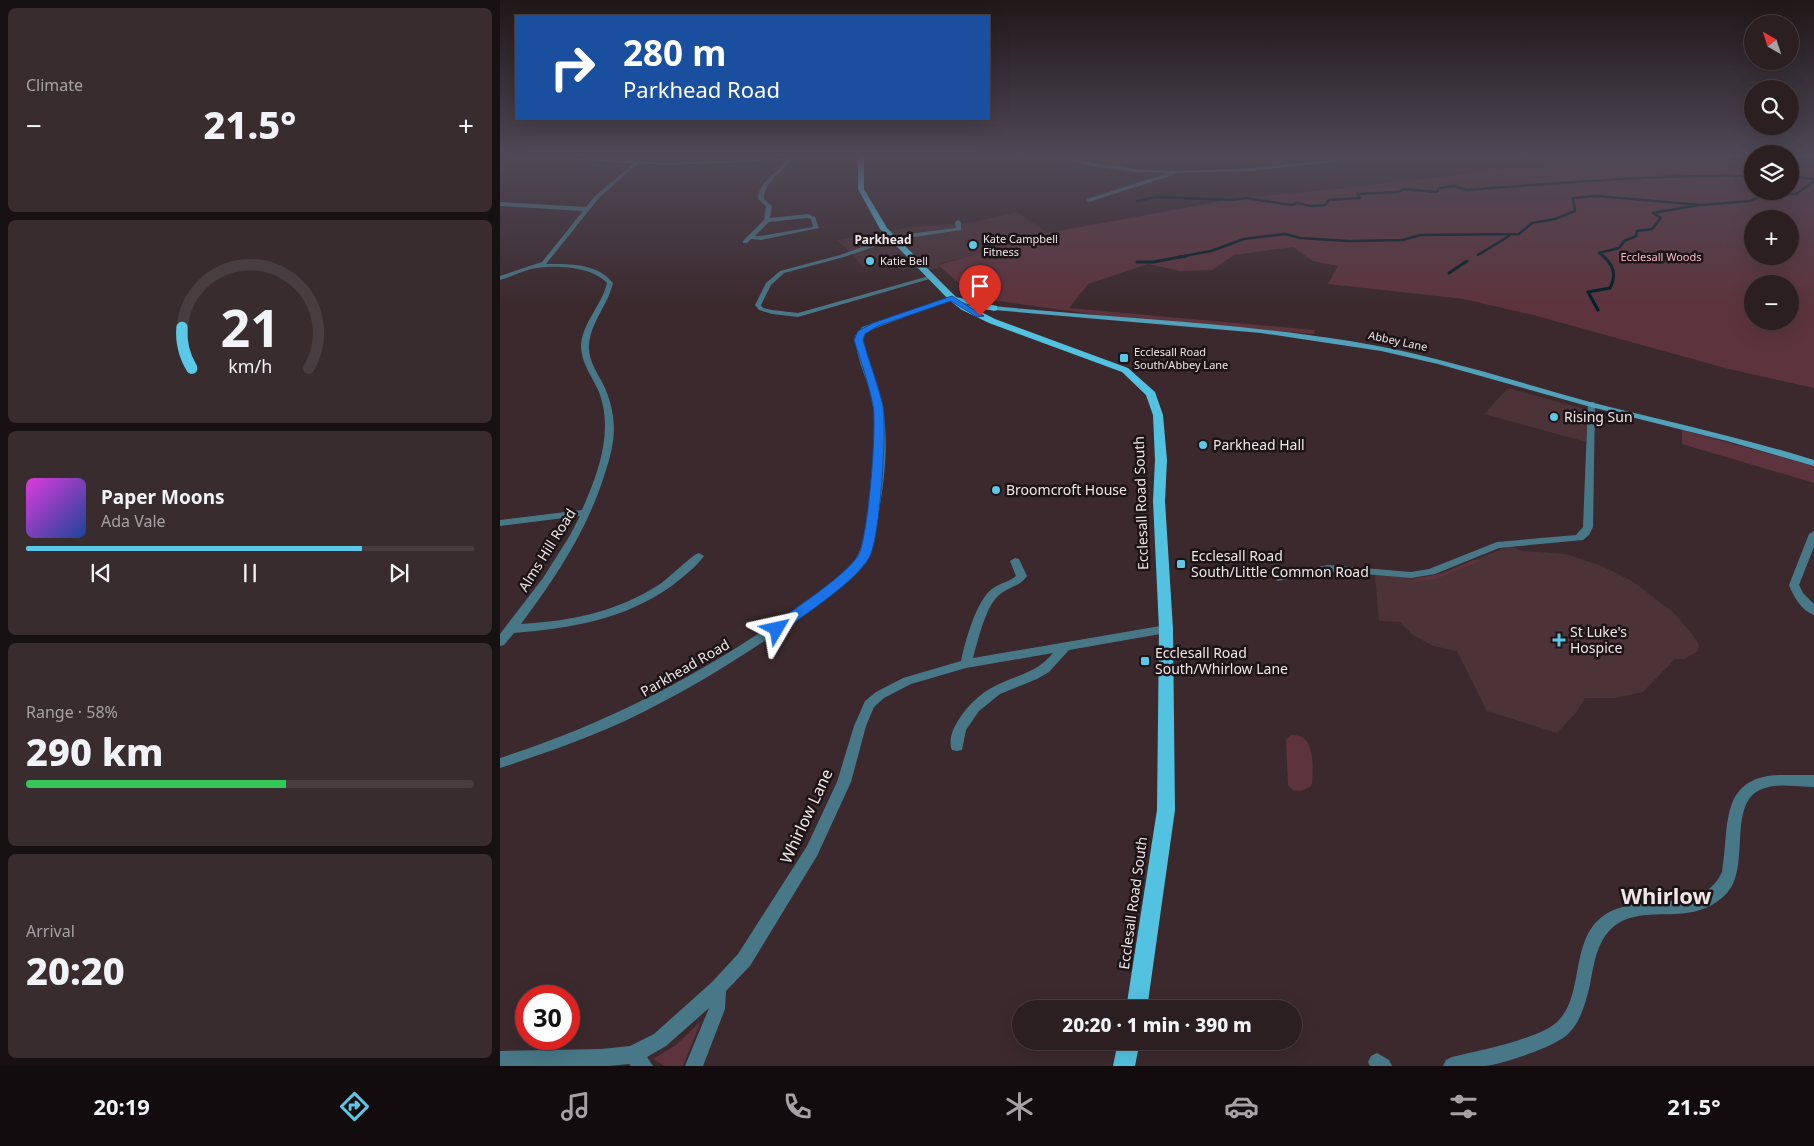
<!DOCTYPE html>
<meta charset="utf-8">
<style>
body{margin:0;font-family:"Noto Sans",sans-serif;background:#382c2f;color:#f1f3f6;height:100vh;display:flex;flex-direction:column;font-size:19px;white-space:nowrap}
*{box-sizing:border-box;margin:0}
p{font-size:16px;color:#a6a2a5}
.icon{flex:none;width:28px;height:28px;fill:none;stroke:currentColor;stroke-width:2;stroke-linecap:round;stroke-linejoin:round}
.map{position:relative;flex:1;overflow:hidden}
.details{display:flex;flex-direction:column;gap:8px;padding:8px;background:#181113;width:500px}
.details>*{flex:none}
.hud{position:absolute;left:15px;top:15px;width:475px;height:105px;border-radius:0px;box-shadow:0 5px 20px #0002,0 0 0 1px #483d40;background:#1a4fa0;color:#fff;overflow:hidden}
.needle{width:32px;rotate:321deg}
.controls{position:absolute;left:1244px;top:15px;display:grid;gap:10px}
.controls a{display:grid;place-items:center;width:55px;height:55px;border-radius:50%;background:#2c1f22;box-shadow:0 5px 20px #0002,0 0 0 1px #483d40;font-size:25px}
.speed{position:absolute;left:15px;top:985px;display:flex;gap:10px;font-size:25px;font-weight:700;text-align:center}
.speed>*{display:grid;place-content:center;width:65px;height:65px;border-radius:50%;background:#2c1f22;box-shadow:0 5px 20px #0002,0 0 0 1px #483d40;line-height:1}
.speed .limit{border:8px solid #d22;background:#fff;color:#111}
.pin{position:absolute;display:grid;place-items:center;width:42px;height:42px;color:#fff;margin:-51px -21px;border-radius:50% 50% 50% 0;rotate:-45deg;box-shadow:0 0 5px #0007}
.pin .icon{rotate:45deg}
.me{position:absolute;width:55px;margin:-28px;rotate:54deg;stroke-linejoin:round;filter:drop-shadow(0 0 4px #0008)}
.turn{display:flex;align-items:center;gap:18px;height:105px;padding:0 25px;font-size:22px}
.turn .icon{width:65px;height:65px;stroke-width:2.5}
.turn b{display:block;font-size:35px;line-height:42px}
.big{font-size:38px;font-weight:800;line-height:1.1}
.details .tile{flex:1;display:flex;flex-direction:column;justify-content:center;gap:8px;min-width:0;padding:0 18px;border-radius:8px;background:#382c2f}
.details .dial{align-items:center;gap:0}
.dial svg{height:130px;overflow:visible;fill:none;stroke:#483d40;stroke-width:7;stroke-linecap:round;text-anchor:middle}
.dial text{fill:#f1f3f6;stroke:none}
.song{display:flex;align-items:center;gap:15px}
.cover{width:60px;height:60px;border-radius:8px;background:linear-gradient(135deg,hsl(300 70% 55%),hsl(220 70% 35%))}
.played{height:5px;border-radius:2px;background:linear-gradient(90deg,#5bc8e7 75%,#483d40 75%)}
.keys{display:flex;justify-content:space-around;direction:ltr}
.heat{display:flex;justify-content:space-between;align-items:center;font-size:28px;direction:ltr}
.charge{height:8px;border-radius:4px;background:linear-gradient(90deg,#34c759 58%,#483d40 0)}
.trip{position:absolute;left:512px;top:1000px;width:290px;height:50px;border-radius:25px;background:#2c1f22;box-shadow:0 5px 20px #0002,0 0 0 1px #483d40;font-weight:800;line-height:50px;text-align:center}
.tab-bar{display:flex;height:80px;justify-content:space-around;align-items:center;background:#120c0e;color:#a6a2a5}
.tab-bar .icon{width:35px;height:35px}
.tab-bar .active{color:#5bc8e7}
.tab-bar b{font-size:22px;color:#f1f3f6}
main{display:flex;flex:1;min-height:0}
.map>svg:first-child{display:block}
</style>
<main>
<section class="details">
<div class="tile"><p>Climate</p>
<div class="heat"><a>−</a><b class="big">21.5°</b><a>+</a></div>
</div>
<div class="tile dial"><svg viewBox="0 0 100 80">
<path d="M14 69A42 42 0 1 1 86 69"/>
<path d="M14 69A42 42 0 0 1 8 44" stroke="#5bc8e7"/>
<text x="50" y="56" font-size="32" font-weight="700">21</text>
<text x="50" y="72" font-size="11">km/h</text>
</svg></div>
<div class="tile">
<div class="song"><i class="cover"></i><div><b>Paper Moons</b><p>Ada Vale</p></div></div>
<div class="played"></div>
<div class="keys"><svg class="icon" aria-label="previous" viewBox="0 0 24 24"><path d="M18 5L8 12l10 7zM5 5v14"/></svg><svg class="icon" aria-label="pause" viewBox="0 0 24 24"><path d="M8 5v14M16 5v14"/></svg><svg class="icon" aria-label="next" viewBox="0 0 24 24"><path d="M6 5l10 7-10 7zM19 5v14"/></svg></div>
</div>
<div class="tile"><p>Range · 58%</p><b class="big">290 km</b><div class="charge"></div></div>
<div class="tile"><p>Arrival</p><b class="big">20:20</b></div>
</section>
<div class="map">
<svg width="1314" height="1066" viewBox="0 0 1314 1066">
<rect width="100%" height="100%" fill="#3b292d"/>
<g fill="#4b3338">
<polygon points="517,212 548,233 539,239 442,263 438,265 439,268 425,271 409,254 362,267 352,253 336,240 414,227 474,222"/>
<polygon points="1008,388 1088,410 1086,442 984,414"/>
<polygon points="1010,546 1023,551 1066,554 1102,566 1132,581 1173,612 1193,635 1199,645 1198,651 1185,659 1175,659 1143,692 1116,698 1085,698 1076,713 1057,733 987,711 957,651 933,646 913,635 900,622 879,621 875,575 917,578 936,575"/>
</g>
<g fill="#5d343d" fill-rule="evenodd">
<path d="M1108,167h144v24h38v-23h24v220l-85,-19 -196,-54 -69,-16 -136,-15 10,-18 -25,-5 -20,-14 -59,8 -22,15 -32,1 -32,-7 -60,20 -19,24 246,22 -1,4 -195,-16 -143,-20 -38,-33 50,-14 2,-3 49,-9 9,-6 191,-35 99,-9 176,-21zM1252,219h38v37h-38zM1252,284h38v37h-38z"/>
<polygon points="1182,430 1314,466 1314,483 1182,444"/>
<polygon points="973,560 983,560 936,579 911,582 917,578 945,573"/>
<path d="M791,735c25,-2 22,32 21,49l-2,3 -9,4 -8,-1 -5,-5 -2,-45z"/>
<polygon points="201,1021 183,1066 165,1066 153,1059 176,1045"/>
</g>
<g fill="none" stroke-linecap="round" stroke-linejoin="round">
<g stroke="#001f28" stroke-width="2.5">
<polyline points="1290,176 1313,179"/>
<path d="M637,201l20,-4 76,3 13,-2 45,7 6,-2 14,3 14,-1 4,-5 31,-2 -3,-4 41,-2 6,-3 33,3 2,-4 15,-2 12,4c95,-7 191,-16 286,-14"/>
<polyline points="978,255 1009,236"/>
<polyline points="679,257 711,251 744,239 785,234 800,238 849,241 902,240 921,235 1019,234 1032,223 1055,219 1075,211 1073,198 1097,196 1201,205 1250,201 1267,194 1296,194 1314,181"/>
<polyline points="1105,257 1099,253 1119,248 1124,241 1136,236 1137,231 1152,229 1161,218 1153,213 1199,205"/>
</g>
<g stroke="#001f28" stroke-width="3">
<polyline points="637,262 653,262 686,256"/>
<polyline points="949,273 967,261"/>
<path d="M1098,310l-10,-18 22,-4c7,-13 4,-23 -7,-32"/>
</g>
<g fill="#487887" fill-rule="evenodd">
<path d="M141,157h4l-46,41 -53,66c24,0 51,-1 67,19 -5,22 -23,40 -24,63 -1,15 10,29 16,42 4,10 7,19 8,29 3,19 -2,38 -8,56 -17,56 -49,104 -84,151 50,-3 96,-12 139,-40 9,-6 33,-30 39,-31l5,3c-8,11 -20,20 -31,29 -49,35 -101,43 -159,48l-10,12 -4,1v-12l43,-56 26,-41 11,-21 -80,10v-6l82,-10c16,-37 32,-78 17,-118 -6,-14 -18,-29 -18,-46 1,-23 21,-41 26,-63 -15,-16 -49,-18 -70,-15 -12,1 -25,9 -37,12v-4l42,-14 41,-51 -83,-5v-4l86,5 9,-11z"/>
<polygon points="555,157 635,169 674,171 753,168 862,157 873,157 753,171 673,173 673,175 589,202 587,201 587,199 668,173 635,172 596,167"/>
<path d="M287,158l4,1c-7,15 -27,21 -27,40l8,7 -2,12 38,-4 7,3 4,11 -58,12 -10,-1 -4,4h-4v-2l21,-21 2,-14 -8,-7c1,-20 21,-25 29,-41zM307,218l4,1 2,8 -52,9h-6l14,-14z"/>
<polygon points="458,220 461,222 461,230 394,240 344,257 284,273 271,285 261,305 263,308 272,310 298,313 429,276 433,276 433,278 298,317 272,314 259,310 255,305 266,283 280,271 340,255 393,236 456,228 455,222"/>
<path d="M450,297l5,1 -87,33 -5,5c0,25 14,46 19,69 9,41 0,98 -10,139 -8,33 -41,50 -67,69 -56,40 -115,77 -178,107 -41,19 -84,34 -127,48v-10c111,-36 204,-85 299,-152 24,-17 55,-32 63,-62 10,-41 20,-98 12,-139 -5,-23 -18,-44 -19,-69l7,-9z"/>
<polygon points="1088,402 1094,402 1095,404 1093,527 1089,535 1083,540 999,548 935,574 911,578 828,571 778,581 773,578 778,575 828,565 911,572 929,569 997,542 1076,535 1083,527"/>
<path d="M1314,531v16l-15,38 4,8 11,11v11c-12,-4 -21,-19 -25,-30l20,-51z"/>
<path d="M515,558l4,1 8,17c-7,11 -20,11 -29,20 -13,12 -20,45 -25,62l193,-33 4,1 2,3 -2,3 -4,1 -97,17 -20,22 -12,7 -37,15 -21,17 -13,19 -4,20 -5,1 -5,-1c-3,-7 -1,-16 2,-22 9,-18 25,-35 43,-43 21,-10 41,-13 56,-32l-87,15 -55,16 -27,14 -10,9 -8,19 -15,56 -34,74 -67,110 -24,25 -1,18 -22,57h-18l24,-58 -43,38 -19,11 6,9h-22l-2,-2 -20,2h-109v-15l101,-2 29,-3 24,-12 58,-52 26,-28 69,-108 30,-64 17,-56 11,-25 11,-9 27,-14 58,-17c4,-19 15,-60 31,-72 8,-6 17,-7 24,-13l-6,-15z"/>
<path d="M1283,775h31v12c-16,0 -34,-4 -49,1 -40,11 -13,78 -38,105 -34,36 -77,10 -110,31 -20,14 -23,39 -27,61 -4,16 -9,36 -21,48 -11,13 -66,31 -84,33 -13,0 -28,0 -42,0l3,-6 6,-3c25,-6 87,-18 105,-35 29,-27 11,-84 49,-108 38,-23 96,2 116,-42 8,-46 -4,-97 61,-97z"/>
<polygon points="877,1053 889,1060 892,1066 870,1066 868,1062 871,1056"/>
</g>
<polygon fill="#487887" fill-rule="evenodd" points="39,157 168,163 335,157 333,158 168,165 41,158"/>
<path fill="#50a1b9" fill-rule="evenodd" d="M465,306h29c118,12 238,16 356,35 82,13 160,39 240,61 75,19 150,35 224,58v6l-87,-25 -140,-35 -149,-42 -57,-13 -120,-18 -267,-23 -31,-1v-2z"/>
<g fill="#53c1e0" fill-rule="evenodd">
<polygon points="358,157 364,157 364,189 387,228 456,297 497,306 497,310 494,311 464,303 495,319 628,368 655,392 663,415 667,460 665,501 673,629 675,810 647,1009 626,1009 657,810 659,629 653,501 655,460 653,415 646,395 622,372 489,323 462,310 449,300 380,229 358,189"/>
<polygon points="618,1041 640,1041 635,1066 613,1066"/>
</g>
</g>
<linearGradient id="sky" x2="0" y2="1"><stop stop-color="#201719"/><stop offset="0.51" stop-color="#4f4957"/><stop offset="1" stop-color="#4f4957" stop-opacity="0"/></linearGradient>
<rect width="1314" height="306" fill="url(#sky)"/>
<path fill="#1a73e8" stroke="#114b97" d="M452,296l32,20 -7,1 -26,-16 -73,25 -13,8 -2,6c6,22 15,44 20,66 4,23 -3,134 -14,152 -15,25 -63,55 -87,74h-10l-1,-3 1,-4c21,-15 73,-49 86,-69 10,-17 19,-128 15,-150 -4,-22 -12,-44 -19,-66l4,-9 15,-8z"/>
<g fill="#5bc8e7" stroke="#1c1416" stroke-width="2">
<circle cx="473" cy="245" r="5"/>
<circle cx="370" cy="261" r="5"/>
<rect x="619" y="353" width="10" height="10" rx="2.5"/>
<circle cx="1054" cy="417" r="5"/>
<circle cx="703" cy="445" r="5"/>
<circle cx="496" cy="490" r="5"/>
<rect x="676" y="559" width="10" height="10" rx="2.5"/>
<path d="M1056.5 632.5h5v5h5v5h-5v5h-5v-5h-5v-5h5z"/>
<rect x="640" y="656" width="10" height="10" rx="2.5"/>
</g>
<g text-anchor="middle" stroke-width="5" stroke-linejoin="round" paint-order="stroke">
<g font-size="11" fill="#f1e5e8" stroke="#1c1416" text-anchor="start">
<text x="483" y="243">Kate Campbell<tspan x="483" dy="13">Fitness</tspan></text>
<text x="380" y="265">Katie Bell</text>
<text x="634" y="356">Ecclesall Road<tspan x="634" dy="13">South/Abbey Lane</tspan></text>
</g>
<g font-size="11" fill="#fdbbc9" stroke="#1c1416">
<text x="1161" y="261">Ecclesall Woods</text>
</g>
<g font-size="11" fill="#f1e5e8" stroke="#1c1416">
<text transform="translate(898 341) rotate(12)" y="4">Abbey Lane</text>
</g>
<g font-size="12" font-weight="bold" fill="#f1e5e8" stroke="#1c1416">
<text x="383" y="244">Parkhead</text>
</g>
<g font-size="14" fill="#f1e5e8" stroke="#1c1416" text-anchor="start">
<text x="1064" y="422">Rising Sun</text>
<text x="713" y="450">Parkhead Hall</text>
<text x="506" y="495">Broomcroft House</text>
<text x="691" y="561">Ecclesall Road<tspan x="691" dy="16">South/Little Common Road</tspan></text>
<text x="1070" y="637">St Luke's<tspan x="1070" dy="16">Hospice</tspan></text>
<text x="655" y="658">Ecclesall Road<tspan x="655" dy="16">South/Whirlow Lane</tspan></text>
</g>
<g font-size="14" fill="#f1e5e8" stroke="#1c1416">
<text transform="translate(641 503) rotate(-92)" y="5">Ecclesall Road South</text>
<text transform="translate(47 550) rotate(-58)" y="5">Alms Hill Road</text>
<text transform="translate(185 668) rotate(-30)" y="5">Parkhead Road</text>
<text transform="translate(633 903) rotate(-82)" y="5">Ecclesall Road South</text>
</g>
<g font-size="16" fill="#f1e5e8" stroke="#1c1416">
<text transform="translate(306 816) rotate(-65)" y="6">Whirlow Lane</text>
</g>
<g font-size="22" font-weight="bold" fill="#f1e5e8" stroke="#1c1416">
<text x="1166" y="904">Whirlow</text>
</g>
</g>
</svg>
<div class="controls">
<a><svg class="needle" viewBox="-14 -14 28 28"><path d="M0-13l5 13h-10z" fill="#e53935"/><path d="M0 13l5-13h-10z" fill="#a6a2a5"/></svg></a>
<a><svg class="icon" aria-label="search" viewBox="0 0 24 24"><circle cx="10" cy="10" r="6"/><path d="M15 15l6 6"/></svg></a>
<a><svg class="icon" aria-label="layers" viewBox="0 0 24 24"><path d="M12 4l9 5-9 5-9-5zM3 14l9 5 9-5"/></svg></a>
<a>+</a>
<a>−</a>
</div>
<div class="speed"><div class="limit">30</div></div>
<div class="pin" style="left:480px;top:316px;background:#d93025"><svg class="icon" aria-label="arrive" viewBox="0 0 24 24"><path d="M6 21V4h12l-3 4 3 4H6"/></svg></div>
<svg class="me" style="left:277px;top:629px" viewBox="-20 -20 40 40"><path d="M0-17L14 15 0 8-14 15z" fill="#1a73e8" stroke="#fff" stroke-width="4"/></svg>
<div class="trip">20:20 · 1 min · 390 m</div>
<div class="hud">
<div class="turn"><svg class="icon" aria-label="right" viewBox="0 0 24 24"><path d="M7 20v-9h11M14 6l5 5-5 5"/></svg><div><b>280 m</b>Parkhead Road</div></div>
</div>
</div>
</main>
<nav class="tab-bar">
<b>20:19</b>
<svg class="icon active" aria-label="directions" viewBox="0 0 24 24"><path d="M12 3l9 9-9 9-9-9zM9 14v-3h6M13 9l2 2-2 2"/></svg>
<svg class="icon" aria-label="music" viewBox="0 0 24 24"><path d="M9 18V5l10-2v13"/><circle cx="6" cy="18" r="3"/><circle cx="16" cy="16" r="3"/></svg>
<svg class="icon" aria-label="phone" viewBox="0 0 24 24"><path d="M5 4h4l2 5-3 2q2 4 5 5l2-3 5 2v4C11 20 4 13 5 4z"/></svg>
<svg class="icon" aria-label="climate" viewBox="0 0 24 24"><path d="M12 3v18M4 7l16 10M4 17L20 7"/></svg>
<svg class="icon" aria-label="car" viewBox="0 0 24 24"><path d="M5 17H2v-5l4-1 3-4h7l3 4 3 1v5h-3M9 17h6M6 11h13"/><circle cx="7" cy="17" r="2"/><circle cx="17" cy="17" r="2"/></svg>
<svg class="icon" aria-label="filters" viewBox="0 0 24 24"><path d="M4 7h16M4 17h16"/><circle cx="9" cy="7" r="2"/><circle cx="15" cy="17" r="2"/></svg>
<b>21.5°</b>
</nav>
